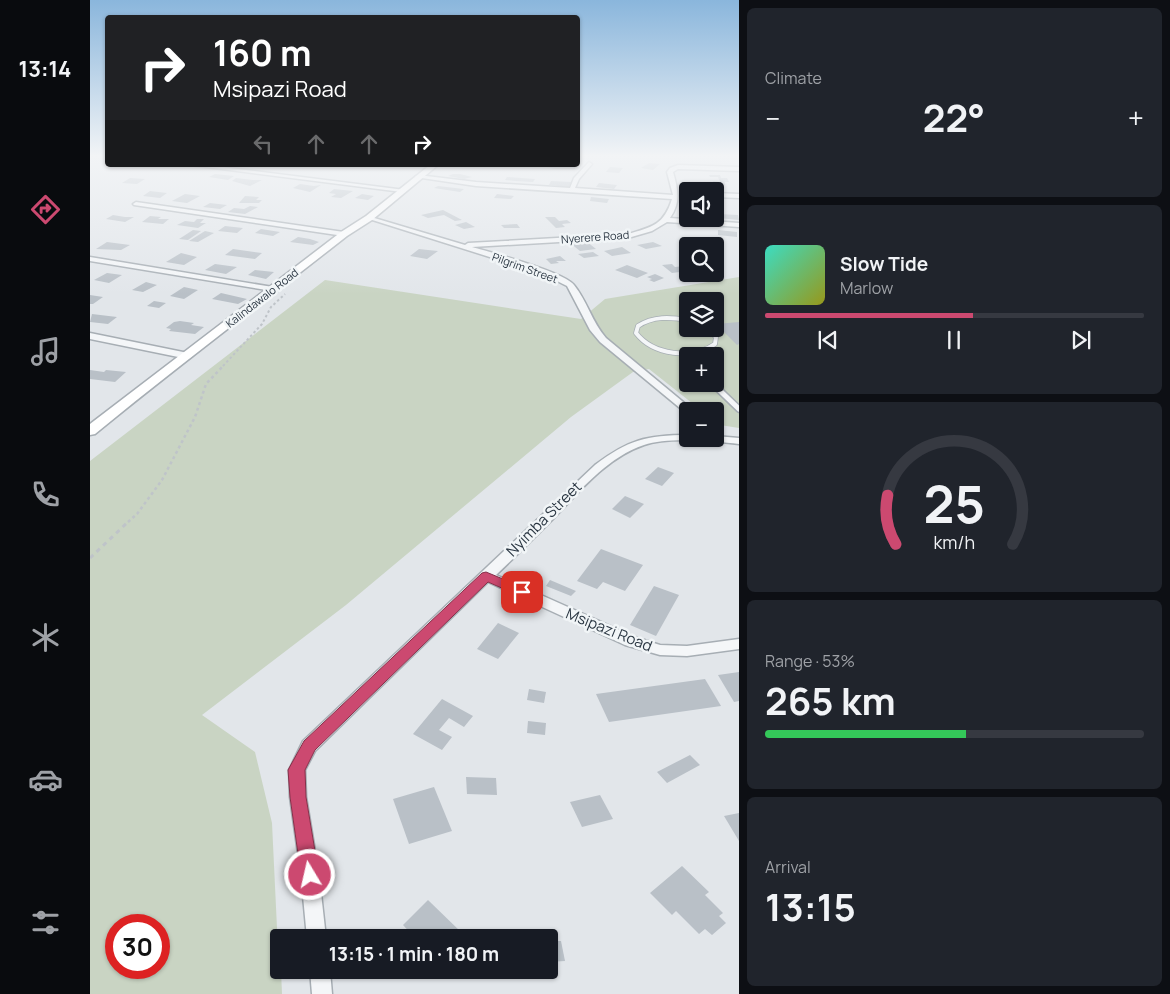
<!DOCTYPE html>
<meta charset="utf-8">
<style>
body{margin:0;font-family:Manrope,sans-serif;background:#20242c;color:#f1f3f6;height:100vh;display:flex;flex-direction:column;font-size:19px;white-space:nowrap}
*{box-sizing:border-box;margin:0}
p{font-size:16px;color:#9ea1a6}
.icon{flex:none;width:28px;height:28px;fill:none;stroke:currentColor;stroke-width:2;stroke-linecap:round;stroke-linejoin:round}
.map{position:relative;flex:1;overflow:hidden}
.drawer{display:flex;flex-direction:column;gap:8px;padding:8px;background:#0d0f14;width:431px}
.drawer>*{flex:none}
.top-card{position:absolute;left:15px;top:15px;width:475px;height:152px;border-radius:5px;box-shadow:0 1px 4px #0004;background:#202124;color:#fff;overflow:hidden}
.tools{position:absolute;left:589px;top:182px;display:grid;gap:10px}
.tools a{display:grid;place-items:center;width:45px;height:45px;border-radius:5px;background:#171b24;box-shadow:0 1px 4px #0004;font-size:25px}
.speed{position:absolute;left:15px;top:914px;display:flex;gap:10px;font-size:25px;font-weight:700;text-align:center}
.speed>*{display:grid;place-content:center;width:65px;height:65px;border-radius:50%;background:#171b24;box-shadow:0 1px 4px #0004;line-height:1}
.speed .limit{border:8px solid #d22;background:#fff;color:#111}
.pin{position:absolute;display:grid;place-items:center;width:42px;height:42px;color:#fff;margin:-21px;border-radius:10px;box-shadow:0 2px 8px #0006}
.me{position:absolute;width:55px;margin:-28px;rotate:351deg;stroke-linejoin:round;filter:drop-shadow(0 0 4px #0008)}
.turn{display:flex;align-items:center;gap:18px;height:105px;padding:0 25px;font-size:22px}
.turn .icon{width:65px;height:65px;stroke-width:2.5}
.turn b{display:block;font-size:35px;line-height:42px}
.lanes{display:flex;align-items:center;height:48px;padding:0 25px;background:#0003;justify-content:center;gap:25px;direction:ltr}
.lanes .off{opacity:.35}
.big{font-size:38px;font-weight:700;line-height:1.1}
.drawer .widget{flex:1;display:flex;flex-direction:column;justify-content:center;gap:8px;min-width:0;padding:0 18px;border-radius:8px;background:#20242c}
.drawer .dial{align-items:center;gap:0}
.dial svg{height:130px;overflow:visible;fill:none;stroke:#363941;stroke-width:7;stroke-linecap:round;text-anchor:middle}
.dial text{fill:#f1f3f6;stroke:none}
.song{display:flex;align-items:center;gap:15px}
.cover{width:60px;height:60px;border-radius:8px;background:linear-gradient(135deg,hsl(170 70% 55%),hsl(60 70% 35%))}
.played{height:5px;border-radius:2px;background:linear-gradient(90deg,#cc4970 55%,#363941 55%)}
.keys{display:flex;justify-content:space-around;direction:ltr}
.heat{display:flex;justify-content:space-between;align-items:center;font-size:28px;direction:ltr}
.charge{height:8px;border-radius:4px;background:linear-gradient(90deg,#34c759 53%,#363941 0)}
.trip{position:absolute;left:180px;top:929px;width:288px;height:50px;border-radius:5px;background:#171b24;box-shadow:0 1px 4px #0004;font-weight:700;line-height:50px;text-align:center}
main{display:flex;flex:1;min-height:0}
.menu{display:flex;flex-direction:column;width:90px;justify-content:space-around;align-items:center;background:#090b0e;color:#9ea1a6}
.menu .icon{width:35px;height:35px}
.menu .on{color:#cc4970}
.menu b{font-size:22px;color:#f1f3f6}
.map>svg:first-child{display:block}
</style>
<main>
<nav class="menu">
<b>13:14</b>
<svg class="icon on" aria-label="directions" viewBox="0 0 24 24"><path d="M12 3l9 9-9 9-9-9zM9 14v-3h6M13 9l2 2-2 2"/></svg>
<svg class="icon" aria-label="music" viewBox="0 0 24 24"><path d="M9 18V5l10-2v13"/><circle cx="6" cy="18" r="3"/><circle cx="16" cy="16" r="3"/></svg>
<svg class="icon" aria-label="phone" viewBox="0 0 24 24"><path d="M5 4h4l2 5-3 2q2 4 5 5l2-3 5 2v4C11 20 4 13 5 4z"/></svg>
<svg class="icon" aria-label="climate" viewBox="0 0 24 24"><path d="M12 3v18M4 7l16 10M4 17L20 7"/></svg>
<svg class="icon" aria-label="car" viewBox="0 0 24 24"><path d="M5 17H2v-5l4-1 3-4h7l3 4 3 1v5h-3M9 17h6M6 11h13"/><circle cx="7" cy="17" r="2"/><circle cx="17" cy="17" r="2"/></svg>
<svg class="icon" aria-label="filters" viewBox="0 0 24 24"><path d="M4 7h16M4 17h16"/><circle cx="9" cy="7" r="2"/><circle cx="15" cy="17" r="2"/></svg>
</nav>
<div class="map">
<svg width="649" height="994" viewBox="0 0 649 994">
<rect width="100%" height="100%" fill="#e2e6ea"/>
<path fill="#c9d4c3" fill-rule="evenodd" d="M649,277v151l-19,-3 -5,-4v-10h-13l-53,-42 -16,3 -62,45 -225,188 -144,110 53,37 17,71 7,147h2l1,24h-192v-533l235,-181 256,39 24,-20zM598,301h27v28h-27zM598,356h27v28h-27zM26,925h43v43h-43z"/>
<g fill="#b9c0c7">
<polygon points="559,163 570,164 563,170 551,168"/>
<polygon points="458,165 466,165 485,167 485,169 465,169 457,167"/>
<polygon points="520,167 533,168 529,173 516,172"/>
<polygon points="125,174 144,176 138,180 119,177"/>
<polygon points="363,174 370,174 382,177 374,179 358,176"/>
<polygon points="619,175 630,175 631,178 637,178 639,182 635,182 635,185 624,184 623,181 630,182 628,177 620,177"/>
<polygon points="417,177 445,179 443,182 425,181 415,180"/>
<polygon points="40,178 55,179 47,184 32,183"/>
<polygon points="146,178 163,180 172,180 160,186 142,181"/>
<polygon points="461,181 481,182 479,187 459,185"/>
<polygon points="509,183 527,185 524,189 506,187"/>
<polygon points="210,184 224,186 231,185 220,192 203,188"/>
<polygon points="348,186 374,189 370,192 344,188"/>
<polygon points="244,189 263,191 251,198 241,197 246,194 239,193"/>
<polygon points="60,191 77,193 70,198 53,196"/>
<polygon points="95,194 110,196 97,203 82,201"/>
<polygon points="272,194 284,196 278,200 265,198"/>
<polygon points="407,194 424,196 421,199 404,198"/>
<polygon points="155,196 169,197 166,200 172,200 169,203 149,203"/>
<polygon points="501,197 519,199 517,203 500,201"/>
<polygon points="120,203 137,205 130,209 113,207"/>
<polygon points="160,206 168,207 155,214 138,212 144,208 154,209"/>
<polygon points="353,210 372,220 365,221 354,215 338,218 331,215"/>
<polygon points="628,214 648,215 649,220 628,218"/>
<polygon points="23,215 35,217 44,217 35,222 16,219"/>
<polygon points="60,216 71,217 68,219 79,219 73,224 52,222"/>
<polygon points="455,217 465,217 469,221 477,220 481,223 472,224 475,227 466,228"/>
<polygon points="107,219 114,219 110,223 116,223 108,228 87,225 95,221 104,222"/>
<polygon points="376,222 385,227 374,229 365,225"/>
<polygon points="427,224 430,228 414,228 411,225"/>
<polygon points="135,226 153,228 147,233 128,231"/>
<polygon points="171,229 190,232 183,236 165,233"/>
<polygon points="103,230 111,231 98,240 89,239"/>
<polygon points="628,230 647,232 647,237 628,235"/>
<polygon points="115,231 124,233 108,242 99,241"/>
<polygon points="208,237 220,239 229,242 223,245 200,242"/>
<polygon points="496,241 506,249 490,251 480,243"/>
<polygon points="17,242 40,245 31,250 6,249"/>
<polygon points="563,242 572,246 556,249 547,245"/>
<polygon points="532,247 541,253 522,256 514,251"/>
<polygon points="143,249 172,253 165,259 135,255"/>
<polygon points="329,249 338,250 348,251 337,259 320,256"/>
<polygon points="503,252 509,256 494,258 488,254"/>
<polygon points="91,253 107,257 94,265 76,262"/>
<polygon points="470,256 476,261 466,261 469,263 461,264 456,259"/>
<polygon points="125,264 147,267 136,274 115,270"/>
<polygon points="582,264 585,267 594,266 598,271 582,273 572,265"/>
<polygon points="537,265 558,273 547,278 525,270"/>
<polygon points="165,270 184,272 176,279 158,275"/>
<polygon points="17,273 32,275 19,283 4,280"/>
<polygon points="565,274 574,278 564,282 559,280 562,279 557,277"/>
<polygon points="56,282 67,285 53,292 42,290"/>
<polygon points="94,287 108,290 94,299 80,296"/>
<polygon points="131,293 157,299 148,304 122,299"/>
<polygon points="0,295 13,297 3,304 0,304"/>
<polygon points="64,301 76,303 69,308 57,306"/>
<polygon points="2,314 27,317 18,324 0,322"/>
<polygon points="90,321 104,323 101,325 114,327 105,334 79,331 81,329 76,328 84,322"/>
<polygon points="649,322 649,344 647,345 626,324"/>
<polygon points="0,370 14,372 16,370 36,372 25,382 0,379"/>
<polygon points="568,467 584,473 572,486 555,479"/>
<polygon points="535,496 554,504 540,518 522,509"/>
<polygon points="511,549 553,565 535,591 513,582 507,589 487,581"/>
<polygon points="460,580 486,591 481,596 456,586"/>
<polygon points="564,586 589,595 566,636 540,625"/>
<polygon points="408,623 429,633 408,659 387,649"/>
<polygon points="649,672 649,701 644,702 628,675"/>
<polygon points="615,679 631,706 519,722 506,694"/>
<polygon points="439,689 456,692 454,703 437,700"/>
<polygon points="352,699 383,716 374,727 359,718 349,730 362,737 352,750 323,734"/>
<polygon points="438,721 456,723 455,735 437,733"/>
<polygon points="600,755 610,765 577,783 567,772"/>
<polygon points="376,777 406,778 407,795 377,794"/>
<polygon points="344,787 362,831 319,844 303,799"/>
<polygon points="510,795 523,819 492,827 480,802"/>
<polygon points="649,813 649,841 634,816"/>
<polygon points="592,866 619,892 615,895 633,913 629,916 636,923 622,935 615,929 609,934 586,911 582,915 560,893"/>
<polygon points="338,900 373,934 370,938 325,938 313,925"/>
<polygon points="459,941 471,941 475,961 459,962"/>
</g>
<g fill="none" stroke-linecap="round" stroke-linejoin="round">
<g stroke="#a7aeb4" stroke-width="5.5">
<path id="lane-far1" d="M598,320c-18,-3 -35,-4 -50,6l-2,7c17,22 56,27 79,11l1,-7 -8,-8"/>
</g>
<g stroke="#a7aeb4" stroke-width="8">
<polyline id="lane" points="623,384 649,409"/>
</g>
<g stroke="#a7aeb4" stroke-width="3">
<g id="street">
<path d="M499,162l3,2 -13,15 -4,9 98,7 -6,-23 3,-4 8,-3 61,2v4l-61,-2 -5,3c5,18 8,30 -3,46l69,5v4l-72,-5 -15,9 -24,7 -156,9c18,5 92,25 102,38 13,16 18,37 32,53l88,73 -8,2 -86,-71 -10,-12 -23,-44 -10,-5 -42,-16 -149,-47 5,-1 94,28 3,-2 160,-9c24,-7 36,-9 44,-35l-196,-13 -61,-9 3,-2 58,7 94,6 4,-10z"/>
<polygon points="100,165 117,165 315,190 312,192"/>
<polygon points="625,193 649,194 649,198 625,197"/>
<polygon points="46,202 254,232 257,234 254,236 44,205 43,204"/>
<polygon points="0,257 183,287 187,289 183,291 0,261"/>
<polygon points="0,333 98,353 102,356 98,359 0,339"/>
<path d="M598,435v4h27v-3l24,2v6c-25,-3 -72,-7 -95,1 -38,13 -64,46 -91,74 -19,19 -38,38 -57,56l139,62 25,8 27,1 52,-7v10l-52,7 -27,-1 -35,-10 -137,-63 -173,169 -10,19 1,27 13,78 7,63h-19l-6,-63 -11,-78 -1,-27 14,-29 292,-276c33,-25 51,-30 93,-30z"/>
<polygon points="220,970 240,970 242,994 222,994"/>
</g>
</g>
<g stroke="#a7aeb4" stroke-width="3">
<path id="secondary" d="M340,165h8l-66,55 -25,16c-84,66 -169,130 -252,198l-5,1v-11l251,-192 25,-16z"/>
</g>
<polyline stroke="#bfc4c9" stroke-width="2" stroke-dasharray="2.5 2.5" stroke-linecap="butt" points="133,366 172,324 181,307 195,294"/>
<polyline stroke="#bfc4c9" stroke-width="2.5" stroke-dasharray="3 3" stroke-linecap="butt" points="38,522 47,514 72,480 105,417 116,384 134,365"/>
<polyline stroke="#bfc4c9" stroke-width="3" stroke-dasharray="4.5 4.5" stroke-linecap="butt" points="0,558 39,521"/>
<use href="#lane-far1" stroke="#f4f6f8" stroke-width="4"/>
<use href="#lane" stroke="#f4f6f8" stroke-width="5"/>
<use href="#street" fill="#f4f6f8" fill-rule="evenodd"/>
<use href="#secondary" fill="#fff" fill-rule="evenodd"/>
</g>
<linearGradient id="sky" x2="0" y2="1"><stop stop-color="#8ab6dc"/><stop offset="0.53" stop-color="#f2f4f6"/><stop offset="1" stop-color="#f2f4f6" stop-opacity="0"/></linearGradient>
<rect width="649" height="294" fill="url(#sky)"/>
<polygon fill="#cc4970" stroke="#852f49" points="396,572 437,589 439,592 437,595 432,597 398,582 225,750 215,770 216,797 229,875 227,881 220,884 214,881 211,875 200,797 198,770 214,741 392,573"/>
<g text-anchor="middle" stroke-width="5" stroke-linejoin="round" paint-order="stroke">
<g font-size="11" fill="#2a3642" stroke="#f1f5f7">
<text transform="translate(505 237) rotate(-4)" y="4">Nyerere Road</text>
<text transform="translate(435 268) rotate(20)" y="4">Pilgrim Street</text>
<text transform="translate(172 298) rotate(-38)" y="4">Kalindawalo Road</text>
</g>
<g font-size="15" fill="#2a3642" stroke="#f1f5f7">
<text transform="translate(454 519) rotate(-45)" y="5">Nyimba Street</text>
<text transform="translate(519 630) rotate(22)" y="5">Msipazi Road</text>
</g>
</g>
</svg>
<div class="tools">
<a><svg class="icon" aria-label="sound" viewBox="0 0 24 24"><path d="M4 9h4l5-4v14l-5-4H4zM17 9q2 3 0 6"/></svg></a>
<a><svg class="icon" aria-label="search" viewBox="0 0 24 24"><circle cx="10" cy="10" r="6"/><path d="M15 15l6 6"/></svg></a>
<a><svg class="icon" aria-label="layers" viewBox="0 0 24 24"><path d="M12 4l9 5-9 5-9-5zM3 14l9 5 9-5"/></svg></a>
<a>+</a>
<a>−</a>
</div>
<div class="speed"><div class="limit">30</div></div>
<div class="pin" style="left:432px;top:592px;background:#d93025"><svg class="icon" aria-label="arrive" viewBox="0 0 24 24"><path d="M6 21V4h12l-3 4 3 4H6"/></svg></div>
<svg class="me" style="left:220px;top:875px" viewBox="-20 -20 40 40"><circle r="17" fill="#cc4970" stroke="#fff" stroke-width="3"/><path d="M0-11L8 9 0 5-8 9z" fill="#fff"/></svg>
<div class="trip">13:15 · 1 min · 180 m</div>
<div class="top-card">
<div class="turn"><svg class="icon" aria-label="right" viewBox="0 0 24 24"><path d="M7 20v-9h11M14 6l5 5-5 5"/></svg><div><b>160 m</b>Msipazi Road</div></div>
<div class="lanes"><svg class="icon off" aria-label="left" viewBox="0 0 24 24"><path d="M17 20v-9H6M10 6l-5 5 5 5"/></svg><svg class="icon off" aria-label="ahead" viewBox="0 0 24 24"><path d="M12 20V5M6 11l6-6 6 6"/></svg><svg class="icon off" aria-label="ahead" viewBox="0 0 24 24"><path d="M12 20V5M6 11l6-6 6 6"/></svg><svg class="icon" aria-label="right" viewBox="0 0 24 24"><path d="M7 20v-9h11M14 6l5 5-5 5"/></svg></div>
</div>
</div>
<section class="drawer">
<div class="widget"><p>Climate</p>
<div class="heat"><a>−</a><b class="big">22°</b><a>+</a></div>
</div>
<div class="widget">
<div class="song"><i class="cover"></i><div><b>Slow Tide</b><p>Marlow</p></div></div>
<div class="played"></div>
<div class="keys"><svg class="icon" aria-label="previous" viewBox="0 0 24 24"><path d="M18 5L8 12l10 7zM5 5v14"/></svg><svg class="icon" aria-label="pause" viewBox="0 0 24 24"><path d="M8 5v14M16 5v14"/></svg><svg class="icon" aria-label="next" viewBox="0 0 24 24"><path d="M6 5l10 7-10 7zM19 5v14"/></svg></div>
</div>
<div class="widget dial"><svg viewBox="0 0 100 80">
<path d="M14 69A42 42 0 1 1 86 69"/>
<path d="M14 69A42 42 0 0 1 9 39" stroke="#cc4970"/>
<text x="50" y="56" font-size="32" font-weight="700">25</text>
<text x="50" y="72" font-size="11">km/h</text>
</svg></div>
<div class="widget"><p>Range · 53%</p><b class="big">265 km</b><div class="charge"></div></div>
<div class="widget"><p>Arrival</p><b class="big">13:15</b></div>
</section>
</main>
